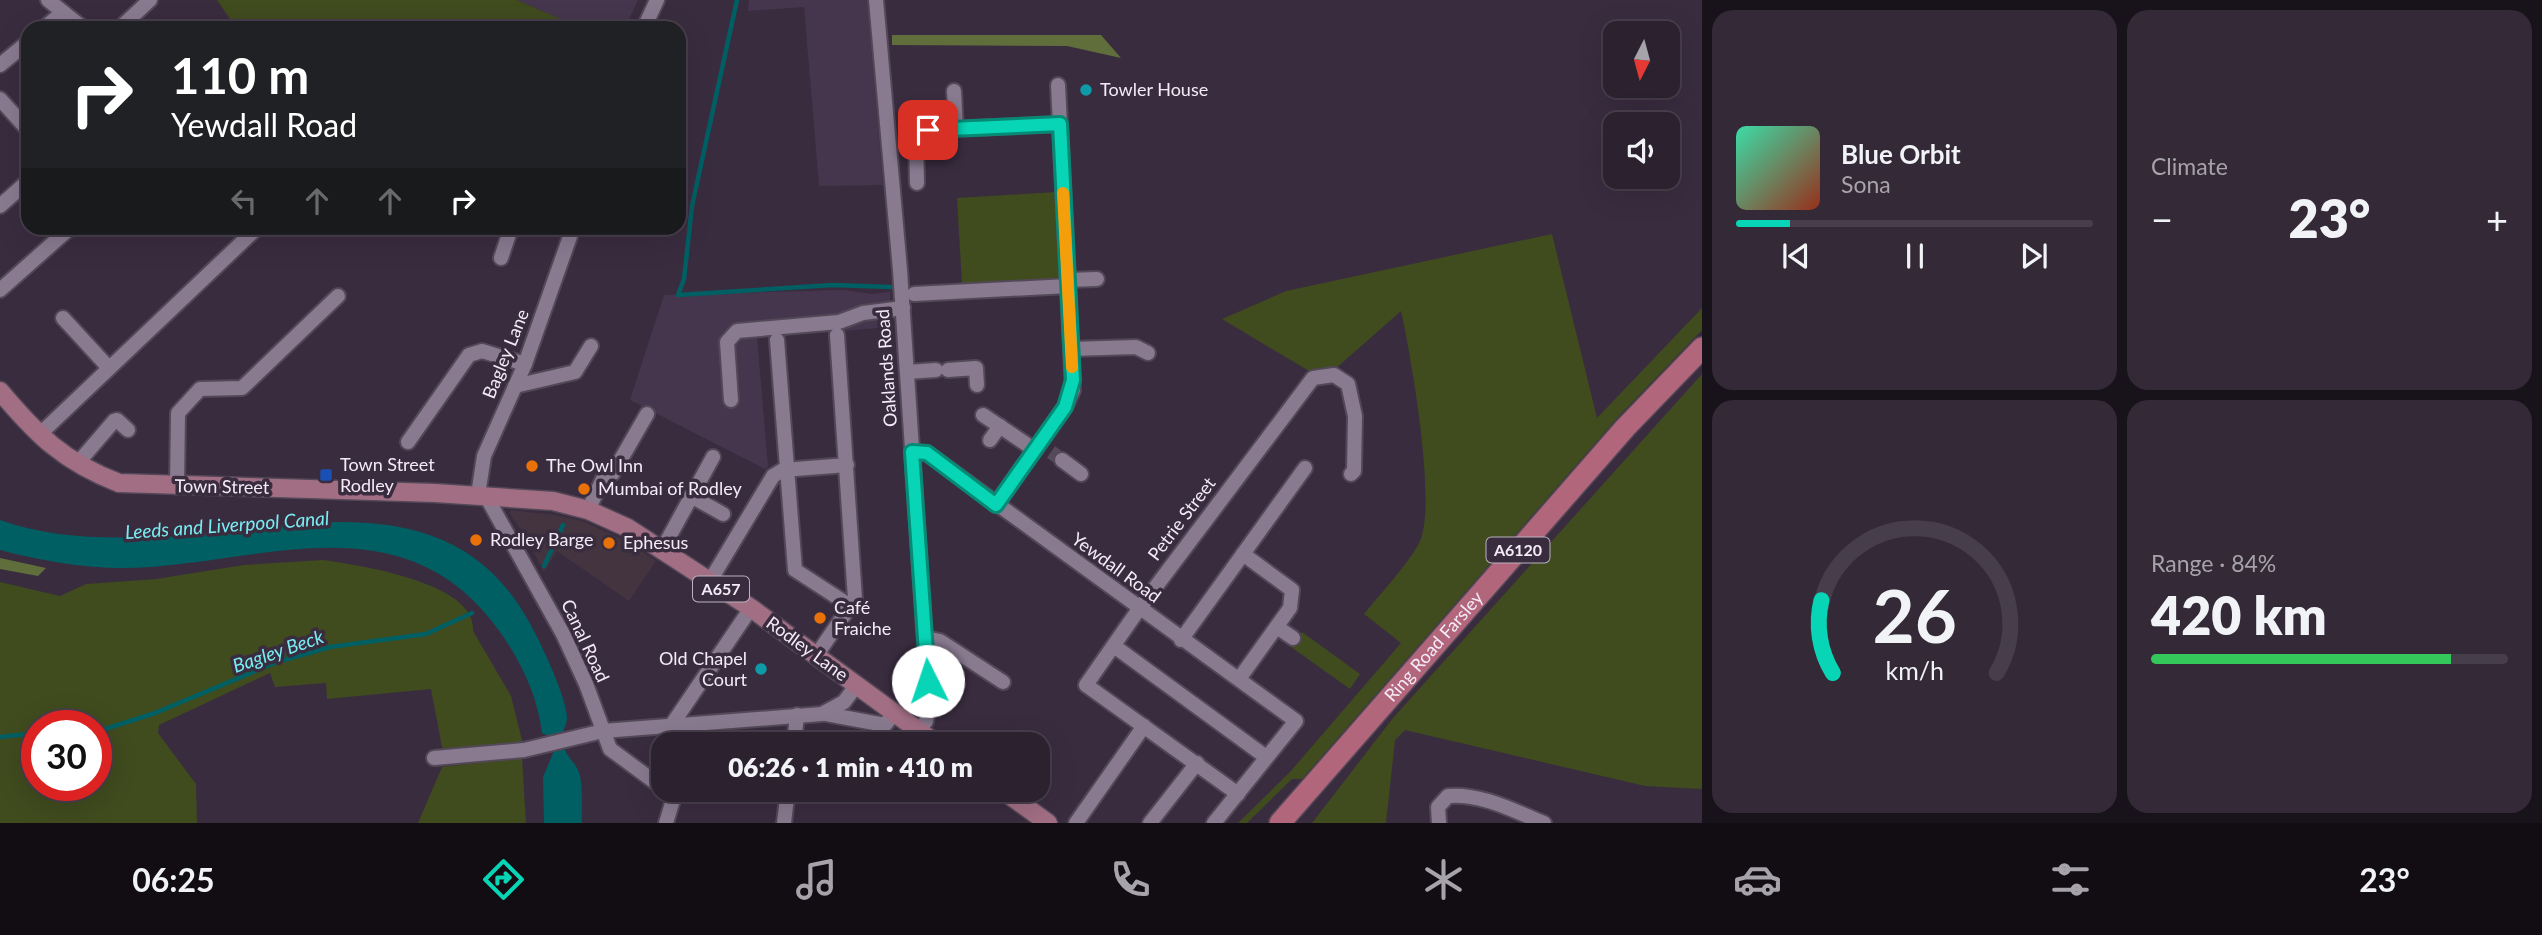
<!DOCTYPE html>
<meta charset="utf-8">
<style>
body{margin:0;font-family:Lato,sans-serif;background:#332937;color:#f1f3f6;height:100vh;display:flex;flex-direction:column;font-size:26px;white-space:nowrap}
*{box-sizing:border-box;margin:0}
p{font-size:23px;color:#a6a3aa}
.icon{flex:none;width:38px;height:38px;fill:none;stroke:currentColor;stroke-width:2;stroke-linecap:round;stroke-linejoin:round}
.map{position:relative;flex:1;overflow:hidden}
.side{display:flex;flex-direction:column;gap:10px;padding:10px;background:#18121a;width:840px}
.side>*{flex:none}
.hud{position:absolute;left:21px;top:21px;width:665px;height:214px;border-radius:21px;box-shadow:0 7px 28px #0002,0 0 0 2px #473e4b;background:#202124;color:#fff;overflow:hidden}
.needle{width:46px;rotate:186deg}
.controls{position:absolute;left:1603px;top:21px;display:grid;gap:14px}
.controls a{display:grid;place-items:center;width:77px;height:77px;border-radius:14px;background:#2b212f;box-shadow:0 7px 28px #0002,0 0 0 2px #473e4b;font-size:35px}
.speed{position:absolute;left:21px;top:710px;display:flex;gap:14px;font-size:35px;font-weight:700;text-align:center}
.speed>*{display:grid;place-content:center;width:91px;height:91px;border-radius:50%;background:#2b212f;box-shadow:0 7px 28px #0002,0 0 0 2px #473e4b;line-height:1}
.speed .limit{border:10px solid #d22;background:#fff;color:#111}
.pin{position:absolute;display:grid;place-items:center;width:60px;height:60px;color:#fff;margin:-30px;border-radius:14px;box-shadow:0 4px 10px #0006}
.me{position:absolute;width:77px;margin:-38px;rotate:356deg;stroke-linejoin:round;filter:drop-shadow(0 0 5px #0008)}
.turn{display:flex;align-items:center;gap:24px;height:147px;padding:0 35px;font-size:32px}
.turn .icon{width:91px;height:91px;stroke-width:2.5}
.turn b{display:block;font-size:49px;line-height:60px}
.lanes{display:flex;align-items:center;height:66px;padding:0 35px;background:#0003;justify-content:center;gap:35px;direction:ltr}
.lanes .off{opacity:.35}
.big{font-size:52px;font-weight:800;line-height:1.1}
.side .widget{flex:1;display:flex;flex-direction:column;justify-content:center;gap:10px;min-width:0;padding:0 24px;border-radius:21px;background:#332937}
.side .dial{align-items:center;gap:0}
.dial svg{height:182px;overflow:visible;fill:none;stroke:#473e4b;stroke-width:7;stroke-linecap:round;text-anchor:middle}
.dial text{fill:#f1f3f6;stroke:none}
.song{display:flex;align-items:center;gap:21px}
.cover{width:84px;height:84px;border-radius:10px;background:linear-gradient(135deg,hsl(160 70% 55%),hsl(10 70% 35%))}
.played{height:7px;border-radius:4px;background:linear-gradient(90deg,#07d5b6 15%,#473e4b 15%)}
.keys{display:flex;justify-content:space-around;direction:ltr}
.heat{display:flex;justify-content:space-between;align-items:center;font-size:38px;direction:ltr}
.charge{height:10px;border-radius:5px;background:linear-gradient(90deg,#34c759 84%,#473e4b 0)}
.side .tiles{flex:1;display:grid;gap:10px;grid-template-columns:repeat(2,1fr)}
.trip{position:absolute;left:651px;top:732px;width:399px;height:70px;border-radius:21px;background:#2b212f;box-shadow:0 7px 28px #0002,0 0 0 2px #473e4b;font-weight:800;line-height:70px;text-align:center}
.dock{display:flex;height:112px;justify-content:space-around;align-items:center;background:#110d13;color:#a6a3aa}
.dock .icon{width:49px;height:49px}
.dock .active{color:#07d5b6}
.dock b{font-size:32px;color:#f1f3f6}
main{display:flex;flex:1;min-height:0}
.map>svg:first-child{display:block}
</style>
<main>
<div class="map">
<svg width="1702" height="823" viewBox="0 0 1702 823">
<rect width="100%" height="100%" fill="#392c3f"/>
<polygon fill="#433440" points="511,510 555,515 582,521 631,543 656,561 629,601 557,551 544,572 527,538 509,513"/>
<g fill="#46364d">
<polygon points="517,0 638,0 625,28 581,28"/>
<polygon points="749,0 867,0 883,185 819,186 804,7 748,11"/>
<polygon points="843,290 871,294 890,292 891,327 757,338 768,466 765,469 630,400 664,295"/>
</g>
<g fill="#404b1e" fill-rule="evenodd">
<polygon points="217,0 517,0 581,28 375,28 340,21 339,28 236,28"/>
<polygon points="1055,192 1060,279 962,284 957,198"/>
<path d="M1552,234l45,184 105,-110v22l-83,86 -317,363h-10l-45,44h-9l52,-51 111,-129 -37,-29c13,-16 49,-56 56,-73 17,-40 -9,-184 -19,-230l-67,59 -25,1 -87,-52 64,-28z"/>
<polygon points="1702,374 1702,789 1645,786 1405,730 1395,740 1386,823 1312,823 1393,718"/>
<path d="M323,560c36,5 155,23 150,71l38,65 12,48 -73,7 -8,-4 -11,-58 -104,10 -1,-16 -51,4 -5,-14 -111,52 -1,8 38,51 1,39h-197v-241l60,14 26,-12 70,-5 88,-14zM37,726h59v60h-59z"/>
<polygon points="1302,632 1360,674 1350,689 1291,647"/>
<polygon points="522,758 526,823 418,823 442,767"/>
</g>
<g fill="#606e3b">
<polygon points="892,35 1101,35 1121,58 1067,46 892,45"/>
<polygon points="0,558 46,568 38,576 0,569"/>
</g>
<path fill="#005f63" d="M0,520c59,21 122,19 183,15 122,-10 267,-48 342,80 12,19 42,82 42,103 0,7 -5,13 -5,20 1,16 10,20 16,32 6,13 3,38 4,53h-38l-1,-46 11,-26 -3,-14 -9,-4c-5,-42 -26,-82 -52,-114 -98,-121 -242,-51 -369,-51 -40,0 -83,-8 -121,-18z"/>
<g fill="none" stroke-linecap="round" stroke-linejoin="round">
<g stroke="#005f63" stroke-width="4.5">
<polyline points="737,0 692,206 684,279 678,295 833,285 891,287"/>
<polyline points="544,566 563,525"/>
<polyline points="96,732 155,713 277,662 330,647 426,634 472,613"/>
<polyline points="0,737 37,733"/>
</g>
<polyline stroke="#55495b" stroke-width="14" stroke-dasharray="14 7" stroke-linecap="butt" points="1051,452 1062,460"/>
<g stroke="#534857" stroke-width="18">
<g id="minor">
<polyline points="48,0 83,28"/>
<polyline points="876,0 900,270 929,702 926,721 919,731"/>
<polyline points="44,28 63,12"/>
<polyline points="120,28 150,0"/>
<polyline points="644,28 657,0"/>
<polyline points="0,65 28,42"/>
<polyline points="954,91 956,129"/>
<polyline points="0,99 28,130"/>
<polyline points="917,183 916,140 928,130 1060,124"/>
<polyline points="0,206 28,181"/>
<polyline points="501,258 511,228"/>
<polyline points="1068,280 1097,279"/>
<polyline points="0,290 70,228"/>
<polyline points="914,294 1068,286"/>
<polyline points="63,318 109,368"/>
<polyline points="777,340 795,570 852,607"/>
<polyline points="1071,349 1136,347 1148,353"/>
<polyline points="948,370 976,368 977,385"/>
<polyline points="907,372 936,370"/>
<polyline points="515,386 575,372 591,346"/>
<polyline points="731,400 727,342 737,331 839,322 863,313 903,308"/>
<polyline points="983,415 1035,450"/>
<polyline points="39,435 257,228"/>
<polyline points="990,440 1000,426"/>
<polyline points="408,442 469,355 482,351 525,364"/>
<polyline points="912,452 927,453 1296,721 1214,823"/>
<polyline points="1062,460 1081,474"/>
<polyline points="77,464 114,421 117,420 128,430"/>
<polyline points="177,487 178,413 200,389 242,388 338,296"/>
<polyline points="478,495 484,456 525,364 573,228"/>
<polyline points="486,496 563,634 586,684 610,749 663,788"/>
<polyline points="691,496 723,514"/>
<polyline points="996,505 1065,407 1073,390 1058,85"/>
<polyline points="588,510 604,477 613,473 647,414"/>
<polyline points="662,550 713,457"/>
<polyline points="710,581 773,476 783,470 847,465"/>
<polyline points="1277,627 1293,638"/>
<polyline points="925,638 940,641 1003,682"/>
<polyline points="1181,640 1305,468"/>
<polyline points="1114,646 1266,757"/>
<polyline points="816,656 855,599 837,335"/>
<polyline points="1239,679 1290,608 1292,590 1243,554"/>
<polyline points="826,714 885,725 894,713"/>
<polyline points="671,726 751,608"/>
<polyline points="794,744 797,715"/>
<polyline points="434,758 524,750 603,731 822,714 844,702 856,686"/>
<polyline points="665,789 671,793 673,800 666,823"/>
<polyline points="1238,794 1086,685 1139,609 1313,378 1334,375 1348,384 1355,416 1354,471 1351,474"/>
<polyline points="784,823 788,789"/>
<polyline points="1076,823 1144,726"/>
<polyline points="1150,823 1197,763"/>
<path d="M1439,823l-1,-16 10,-11c33,-3 66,15 96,27"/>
</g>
</g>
<g stroke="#534857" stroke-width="21">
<g id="major">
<path d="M0,391c37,44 64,71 119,92l316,10 118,8 35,9 40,18 123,80 186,136"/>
<polyline points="1001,789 1048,823"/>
</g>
</g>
<g stroke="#534857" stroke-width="24">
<g id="highway">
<path id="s1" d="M1280,823l345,-395 77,-80"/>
</g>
</g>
<use href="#minor" stroke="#897a90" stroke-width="14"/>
<use href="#major" stroke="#a26e84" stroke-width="18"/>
<use href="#highway" stroke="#b2667c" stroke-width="21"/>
</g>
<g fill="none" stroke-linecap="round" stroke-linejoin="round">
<g stroke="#058a76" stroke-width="18">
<polyline id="route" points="928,681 912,452 927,453 996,505 1065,407 1073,380 1060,124 928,130"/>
</g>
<use href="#route" stroke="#07d5b6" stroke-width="12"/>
<polyline stroke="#f59e0b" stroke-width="12" points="1063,193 1072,367"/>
</g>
<g fill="#0f9aa8" stroke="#392c3f" stroke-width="2.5">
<circle cx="1086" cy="90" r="7"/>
<circle cx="761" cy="669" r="7"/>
</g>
<g fill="#e8710a" stroke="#392c3f" stroke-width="2.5">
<circle cx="532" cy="466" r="7"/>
<circle cx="584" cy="489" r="7"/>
<circle cx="476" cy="540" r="7"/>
<circle cx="609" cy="543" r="7"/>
<circle cx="820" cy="618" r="7"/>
</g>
<rect fill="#1a4fb4" stroke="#392c3f" stroke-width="2.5" x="319" y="468" width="14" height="14" rx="3.5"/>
<g text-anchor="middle" stroke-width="7" stroke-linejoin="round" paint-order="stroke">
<g fill="#392c3f" stroke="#bcb2c0" stroke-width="2">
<rect x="1486.5" y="537.5" width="63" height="25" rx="5"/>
<rect x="693" y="576.5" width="56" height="25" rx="5"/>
</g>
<g font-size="16" font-weight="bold" fill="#f4ebf7">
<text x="1518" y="556">A6120</text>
<text x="721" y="595">A657</text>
</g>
<g font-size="18" fill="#f4ebf7" stroke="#392c3f" text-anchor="start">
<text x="1100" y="96">Towler House</text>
<text x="340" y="471">Town Street<tspan x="340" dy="21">Rodley</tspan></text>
<text x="546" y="472">The Owl Inn</text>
<text x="598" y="495">Mumbai of Rodley</text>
<text x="490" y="546">Rodley Barge</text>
<text x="623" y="549">Ephesus</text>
<text x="834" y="614">Café<tspan x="834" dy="21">Fraiche</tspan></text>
<text x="747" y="665" text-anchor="end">Old Chapel<tspan x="747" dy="21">Court</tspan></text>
</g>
<g font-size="18" fill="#f4ebf7" stroke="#392c3f">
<text transform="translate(506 354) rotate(-68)" y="6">Bagley Lane</text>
<text transform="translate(887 368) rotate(-94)" y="6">Oaklands Road</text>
<text transform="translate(222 487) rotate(1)" y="6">Town Street</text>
<text transform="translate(1182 519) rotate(-53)" y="6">Petrie Street</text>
<text transform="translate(1116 568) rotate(36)" y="6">Yewdall Road</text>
<text transform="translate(585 641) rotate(65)" y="6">Canal Road</text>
<text dy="6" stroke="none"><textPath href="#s1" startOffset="234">Ring Road Farsley</textPath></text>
<text transform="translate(807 649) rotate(36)" y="6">Rodley Lane</text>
</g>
<g font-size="19" font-style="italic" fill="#79edf2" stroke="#392c3f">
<text transform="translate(227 525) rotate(-4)" y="7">Leeds and Liverpool Canal</text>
<text transform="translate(278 651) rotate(-19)" y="7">Bagley Beck</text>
</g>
</g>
</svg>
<div class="controls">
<a><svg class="needle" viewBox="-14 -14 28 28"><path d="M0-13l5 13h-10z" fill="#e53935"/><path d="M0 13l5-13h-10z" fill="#a6a3aa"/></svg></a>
<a><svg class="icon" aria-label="sound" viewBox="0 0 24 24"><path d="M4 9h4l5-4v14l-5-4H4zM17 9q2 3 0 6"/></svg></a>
</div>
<div class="speed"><div class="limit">30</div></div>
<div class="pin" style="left:928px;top:130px;background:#d93025"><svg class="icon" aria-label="arrive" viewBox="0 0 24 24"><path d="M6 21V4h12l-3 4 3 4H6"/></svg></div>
<svg class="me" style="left:928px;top:681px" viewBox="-20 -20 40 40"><circle r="19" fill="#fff"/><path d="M0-13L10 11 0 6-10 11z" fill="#07d5b6"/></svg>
<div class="trip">06:26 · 1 min · 410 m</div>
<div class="hud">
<div class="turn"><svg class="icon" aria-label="right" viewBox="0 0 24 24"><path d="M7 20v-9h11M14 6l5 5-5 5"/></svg><div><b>110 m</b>Yewdall Road</div></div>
<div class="lanes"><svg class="icon off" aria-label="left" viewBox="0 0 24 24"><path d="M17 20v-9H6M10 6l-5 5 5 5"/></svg><svg class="icon off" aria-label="ahead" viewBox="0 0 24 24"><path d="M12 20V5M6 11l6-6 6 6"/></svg><svg class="icon off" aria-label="ahead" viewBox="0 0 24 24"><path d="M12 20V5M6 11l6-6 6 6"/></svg><svg class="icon" aria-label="right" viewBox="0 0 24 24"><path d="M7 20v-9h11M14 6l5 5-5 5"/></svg></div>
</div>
</div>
<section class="side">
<div class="tiles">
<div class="widget">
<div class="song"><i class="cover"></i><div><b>Blue Orbit</b><p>Sona</p></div></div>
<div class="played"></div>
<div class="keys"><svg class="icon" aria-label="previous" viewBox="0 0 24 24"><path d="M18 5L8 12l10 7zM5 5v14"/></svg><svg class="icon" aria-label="pause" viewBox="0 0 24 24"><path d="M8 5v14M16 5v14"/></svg><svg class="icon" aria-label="next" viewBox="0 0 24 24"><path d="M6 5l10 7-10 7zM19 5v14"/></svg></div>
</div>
<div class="widget"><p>Climate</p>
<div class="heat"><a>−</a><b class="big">23°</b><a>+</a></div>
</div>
<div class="widget dial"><svg viewBox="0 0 100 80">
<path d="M14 69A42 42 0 1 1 86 69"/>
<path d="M14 69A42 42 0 0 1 9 37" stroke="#07d5b6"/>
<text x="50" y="56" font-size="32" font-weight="700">26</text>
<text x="50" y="72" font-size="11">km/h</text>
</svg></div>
<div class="widget"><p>Range · 84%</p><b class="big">420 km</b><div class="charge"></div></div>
</div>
</section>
</main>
<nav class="dock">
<b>06:25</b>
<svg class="icon active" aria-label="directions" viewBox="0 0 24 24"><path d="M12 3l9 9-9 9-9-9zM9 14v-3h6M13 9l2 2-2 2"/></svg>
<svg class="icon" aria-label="music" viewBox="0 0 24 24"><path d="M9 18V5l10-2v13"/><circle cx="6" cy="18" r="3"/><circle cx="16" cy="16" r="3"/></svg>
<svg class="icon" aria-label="phone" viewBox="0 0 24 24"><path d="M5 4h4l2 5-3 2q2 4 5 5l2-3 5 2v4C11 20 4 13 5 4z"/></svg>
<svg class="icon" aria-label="climate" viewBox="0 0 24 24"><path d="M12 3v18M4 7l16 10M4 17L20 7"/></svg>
<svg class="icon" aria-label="car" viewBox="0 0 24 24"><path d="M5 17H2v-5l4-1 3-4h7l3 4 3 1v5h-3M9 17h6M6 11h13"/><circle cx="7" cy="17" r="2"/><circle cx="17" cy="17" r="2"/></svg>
<svg class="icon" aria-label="filters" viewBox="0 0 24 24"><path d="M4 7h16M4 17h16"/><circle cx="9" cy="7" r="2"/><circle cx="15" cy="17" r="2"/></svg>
<b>23°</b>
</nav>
